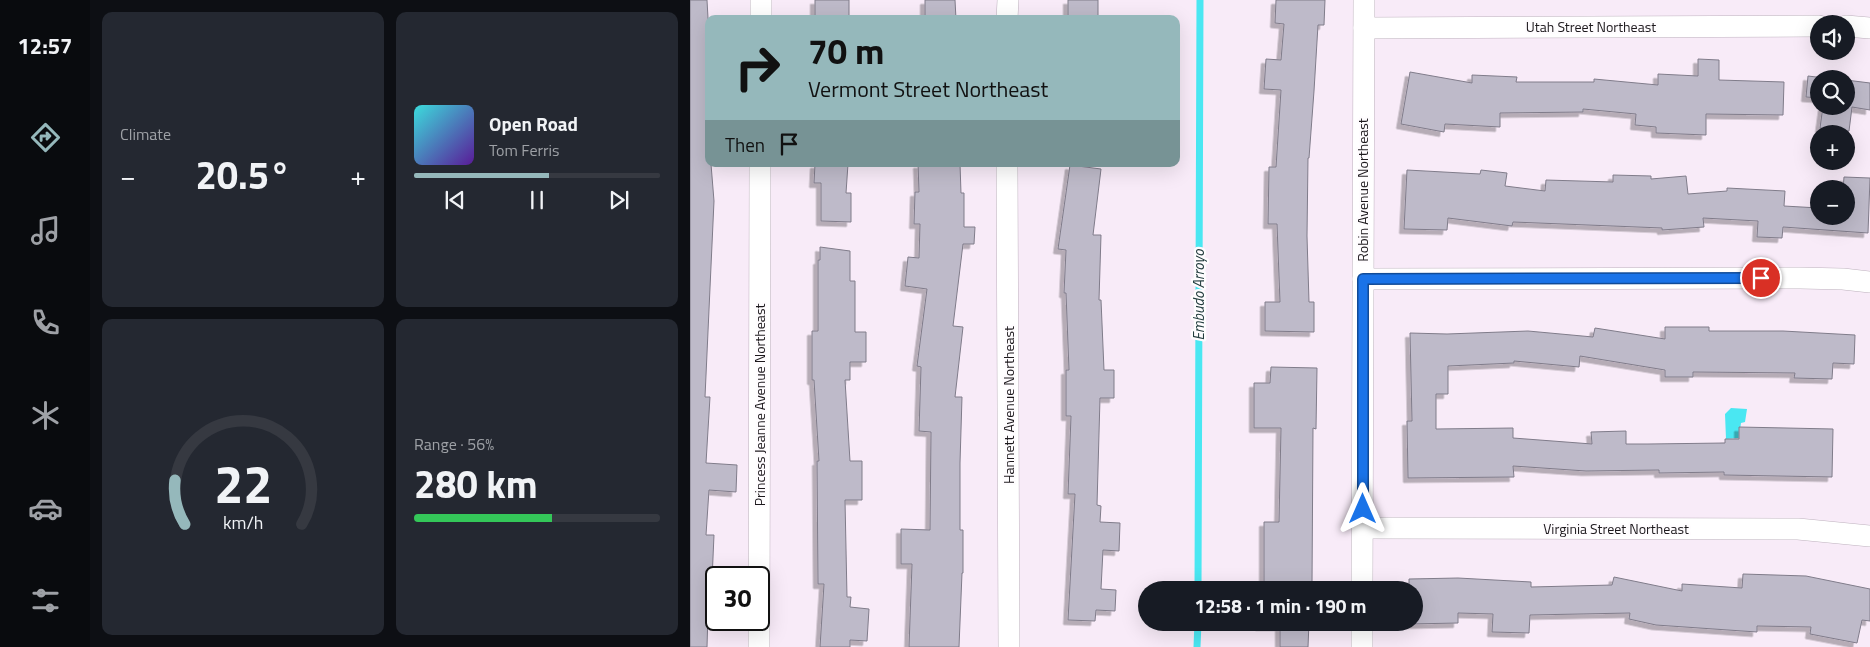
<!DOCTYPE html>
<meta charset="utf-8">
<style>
body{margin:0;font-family:"Titillium Web",sans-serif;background:#242831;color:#f1f3f6;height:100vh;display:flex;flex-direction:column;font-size:19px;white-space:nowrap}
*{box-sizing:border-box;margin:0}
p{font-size:16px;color:#9ea1a6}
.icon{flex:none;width:28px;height:28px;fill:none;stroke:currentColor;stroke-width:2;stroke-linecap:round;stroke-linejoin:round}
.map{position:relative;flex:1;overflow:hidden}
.sheet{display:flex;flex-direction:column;gap:12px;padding:12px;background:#0d0f14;width:600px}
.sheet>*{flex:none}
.banner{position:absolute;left:15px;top:15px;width:475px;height:152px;border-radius:10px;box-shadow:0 5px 20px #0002;background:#95b8bb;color:#111;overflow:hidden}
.tools{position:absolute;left:1120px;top:15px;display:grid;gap:10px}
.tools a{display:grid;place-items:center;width:45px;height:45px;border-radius:50%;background:#171b24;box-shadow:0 5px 20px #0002;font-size:25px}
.speed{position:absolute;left:15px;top:566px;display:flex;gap:10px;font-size:25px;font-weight:700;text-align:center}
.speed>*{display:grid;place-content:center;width:65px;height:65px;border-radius:50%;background:#171b24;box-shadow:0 5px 20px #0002;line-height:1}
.speed .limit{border:2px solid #111;border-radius:8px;background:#fff;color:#111}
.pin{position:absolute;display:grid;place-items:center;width:42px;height:42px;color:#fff;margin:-21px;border:2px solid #fff;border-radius:50%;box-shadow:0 1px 5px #0007}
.me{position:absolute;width:55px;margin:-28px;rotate:0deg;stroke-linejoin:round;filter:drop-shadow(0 0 4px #0008)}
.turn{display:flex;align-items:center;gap:18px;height:105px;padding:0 20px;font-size:22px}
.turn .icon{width:65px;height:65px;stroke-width:2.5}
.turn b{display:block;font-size:35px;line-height:42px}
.then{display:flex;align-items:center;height:48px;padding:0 20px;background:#0003;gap:10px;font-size:19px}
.big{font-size:38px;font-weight:700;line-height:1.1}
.sheet .widget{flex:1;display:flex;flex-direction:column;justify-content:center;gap:8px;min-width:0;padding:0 18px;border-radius:10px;background:#242831}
.sheet .dial{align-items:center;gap:0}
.dial svg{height:130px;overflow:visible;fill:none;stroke:#363941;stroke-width:7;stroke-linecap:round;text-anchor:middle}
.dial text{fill:#f1f3f6;stroke:none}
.song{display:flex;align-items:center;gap:15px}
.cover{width:60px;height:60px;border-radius:8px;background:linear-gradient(135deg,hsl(180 70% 55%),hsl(270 70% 35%))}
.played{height:5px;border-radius:2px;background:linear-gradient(90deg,#95b8bb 55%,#363941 55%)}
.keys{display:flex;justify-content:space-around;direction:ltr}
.heat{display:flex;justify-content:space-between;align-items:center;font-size:28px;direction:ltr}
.charge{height:8px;border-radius:4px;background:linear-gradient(90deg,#34c759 56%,#363941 0)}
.sheet .tiles{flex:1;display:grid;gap:12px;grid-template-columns:repeat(2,1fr)}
.trip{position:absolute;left:448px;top:581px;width:285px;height:50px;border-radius:25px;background:#171b24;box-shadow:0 5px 20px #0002;font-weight:700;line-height:50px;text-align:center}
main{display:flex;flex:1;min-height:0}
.menu{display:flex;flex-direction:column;width:90px;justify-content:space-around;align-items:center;background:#090b0e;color:#9ea1a6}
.menu .icon{width:35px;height:35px}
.menu .selected{color:#95b8bb}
.menu b{font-size:22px;color:#f1f3f6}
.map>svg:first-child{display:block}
</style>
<main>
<nav class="menu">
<b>12:57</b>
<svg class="icon selected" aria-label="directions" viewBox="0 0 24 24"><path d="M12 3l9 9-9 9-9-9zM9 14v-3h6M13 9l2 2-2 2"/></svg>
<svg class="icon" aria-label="music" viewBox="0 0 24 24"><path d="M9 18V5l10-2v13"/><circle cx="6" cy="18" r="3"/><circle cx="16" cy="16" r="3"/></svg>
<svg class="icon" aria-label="phone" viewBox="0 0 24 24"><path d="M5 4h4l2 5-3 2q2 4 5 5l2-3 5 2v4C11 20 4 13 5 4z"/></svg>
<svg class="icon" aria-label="climate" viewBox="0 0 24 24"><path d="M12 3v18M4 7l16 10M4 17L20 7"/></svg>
<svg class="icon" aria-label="car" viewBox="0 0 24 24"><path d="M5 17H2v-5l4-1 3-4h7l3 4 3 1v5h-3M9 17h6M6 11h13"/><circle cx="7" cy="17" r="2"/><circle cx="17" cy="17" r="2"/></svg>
<svg class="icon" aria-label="filters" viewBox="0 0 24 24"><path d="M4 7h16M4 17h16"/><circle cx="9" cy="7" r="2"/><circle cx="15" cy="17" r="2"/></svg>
</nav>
<section class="sheet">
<div class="tiles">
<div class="widget"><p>Climate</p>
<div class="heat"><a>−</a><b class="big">20.5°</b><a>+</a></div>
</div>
<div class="widget">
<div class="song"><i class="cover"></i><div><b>Open Road</b><p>Tom Ferris</p></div></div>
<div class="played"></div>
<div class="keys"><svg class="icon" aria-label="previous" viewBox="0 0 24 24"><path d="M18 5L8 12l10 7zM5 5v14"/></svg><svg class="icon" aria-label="pause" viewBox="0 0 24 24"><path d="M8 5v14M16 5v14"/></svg><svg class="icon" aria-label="next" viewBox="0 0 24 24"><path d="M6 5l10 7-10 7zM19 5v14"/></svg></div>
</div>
<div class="widget dial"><svg viewBox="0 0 100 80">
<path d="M14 69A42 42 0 1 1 86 69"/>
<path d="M14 69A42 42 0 0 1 8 42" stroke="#95b8bb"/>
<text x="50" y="56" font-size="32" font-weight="700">22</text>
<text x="50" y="72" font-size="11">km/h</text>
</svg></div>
<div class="widget"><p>Range · 56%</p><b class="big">280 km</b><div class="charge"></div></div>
</div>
</section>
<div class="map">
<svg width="1180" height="647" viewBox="0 0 1180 647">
<defs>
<filter id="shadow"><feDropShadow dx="-4.5" dy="4.5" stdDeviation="0" flood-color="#0004"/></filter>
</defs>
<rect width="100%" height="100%" fill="#f8ebf8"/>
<polygon fill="#4ae7f2" points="1041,408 1057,409 1055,422 1051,423 1049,438 1036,439 1035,414"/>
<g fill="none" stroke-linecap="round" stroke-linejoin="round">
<g stroke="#4ae7f2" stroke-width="7">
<polyline points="508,590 510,0"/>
<polyline points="507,647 508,622"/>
</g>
</g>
<g fill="#bebac9" stroke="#807c8a" filter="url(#shadow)">
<polygon points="0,0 17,0 19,36 19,48 16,48 17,125 19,125 19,164 21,164 24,201 15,397 20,397 16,463 47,465 46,492 19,490 16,535 24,535 22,580 19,579 17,647 0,647"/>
<rect x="125" y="0" width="34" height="19"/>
<polygon points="235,0 265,0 266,19 235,19"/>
<rect x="378" y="0" width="30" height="19"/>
<polygon points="586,0 635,0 634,25 628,25 624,91 619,158 618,158 617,236 619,302 624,302 624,332 575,331 575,302 590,302 587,224 578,224 579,167 586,167 591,90 574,89 576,59 591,60 594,24 585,23"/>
<polygon points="1008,59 1029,60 1029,80 1094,82 1093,115 1016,114 1016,135 966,133 966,127 945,125 946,114 893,109 893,112 810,113 810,127 755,124 754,132 711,124 720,72 782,83 782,75 827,77 826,82 904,82 904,79 968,85 968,74 1008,76"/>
<polygon points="1118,76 1143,79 1129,79 1129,98 1116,97"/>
<polygon points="1156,80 1180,83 1180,110 1162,107 1159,131 1130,128 1133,106 1156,106"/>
<polygon points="125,164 158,164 156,193 161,193 161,222 131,221 131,183 124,183"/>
<polygon points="228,164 270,164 271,193 274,193 274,227 285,227 284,244 273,244 263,326 273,327 265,397 272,397 270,463 270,530 273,530 273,573 272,573 269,647 219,647 222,564 211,564 211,529 240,530 241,432 229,431 231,367 227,366 237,289 215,286 218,257 229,258 230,224 224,224 225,192 229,192"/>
<polygon points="380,165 411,169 403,235 411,235 409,300 411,300 414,370 424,370 424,398 410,398 407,505 411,506 410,522 430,523 429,551 413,550 411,589 426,590 425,611 406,610 405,621 378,620 385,494 378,494 381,416 376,416 376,370 379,370 376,293 374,293 376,250 368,249"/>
<polygon points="717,170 790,174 791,170 817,173 815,186 855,191 856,180 923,182 923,175 961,176 961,179 996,176 998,194 1037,191 1037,188 1095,191 1094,206 1129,208 1129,216 1156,216 1156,189 1153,189 1154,177 1180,178 1178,233 1093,227 1092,238 1067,237 1068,221 1013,218 1014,227 972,230 972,228 823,222 822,226 758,218 757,230 714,229"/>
<polygon points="130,247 160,251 160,281 165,281 165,332 176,332 176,362 160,362 160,380 155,380 160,461 172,461 172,500 155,500 157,597 161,597 160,607 179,609 177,641 160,640 160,647 130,647 134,584 128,584 127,461 129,461 124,380 122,380 122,331 128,331 128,260 130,260"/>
<polygon points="975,327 1019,327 1019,331 1093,331 1165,335 1164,364 1143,363 1142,379 1104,378 1105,373 1003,372 1003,377 975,377 975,370 890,356 889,367 824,361 824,363 758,366 758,394 746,394 746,429 823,428 823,438 902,444 901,432 936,431 936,444 958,444 1035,443 1035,439 1049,439 1049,427 1143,429 1142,477 1034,475 1034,472 969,473 969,470 896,471 823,466 824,477 718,478 717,421 722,421 720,333 757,334 838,331 903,337 905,328 975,339"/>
<polygon points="581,367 627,368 626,429 623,428 622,585 621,585 620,590 572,590 574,582 574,522 589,522 591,428 564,428 564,383 580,383"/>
<polygon points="1053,574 1116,576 1180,589 1180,621 1172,620 1167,643 1120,634 1121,627 1067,626 1067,632 966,625 939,619 940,613 840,615 839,633 802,632 803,614 768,613 768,623 720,624 720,622 724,622 724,590 719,590 719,579 768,578 841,582 841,587 922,585 924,577 992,591 992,584 1052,588"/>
<polygon points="570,622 619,622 618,647 590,647 590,626 570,626"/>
</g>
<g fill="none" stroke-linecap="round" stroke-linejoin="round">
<g stroke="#beb2be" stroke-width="22">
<g id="minor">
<polyline points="71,19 71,0"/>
<polyline points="317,19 318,0"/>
<polyline points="1156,26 1180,28"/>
<polyline points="674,28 1129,26"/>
<polyline points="317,164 319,647"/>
<polyline points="673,279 1110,278 1153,279 1180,282"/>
<polyline points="673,528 1108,529 1180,536"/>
<polyline points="672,590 674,0"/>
<polyline points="69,647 70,164"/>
<polyline points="672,647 672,622"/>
</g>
</g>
<use href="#minor" stroke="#fff" stroke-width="21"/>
</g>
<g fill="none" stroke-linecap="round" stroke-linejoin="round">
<g stroke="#114b97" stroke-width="12">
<polyline id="route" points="673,509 673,279 1071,278"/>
</g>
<use href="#route" stroke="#1a73e8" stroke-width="9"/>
</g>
<g text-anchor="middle" stroke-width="4.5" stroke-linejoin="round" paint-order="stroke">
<g font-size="14" fill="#1d191d" stroke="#fefcfe">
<text x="901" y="32">Utah Street Northeast</text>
<text transform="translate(673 190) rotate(-90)" y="5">Robin Avenue Northeast</text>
<text transform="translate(70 405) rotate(-90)" y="5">Princess Jeanne Avenue Northeast</text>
<text transform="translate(319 405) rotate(-90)" y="5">Hannett Avenue Northeast</text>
<text x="926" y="534">Virginia Street Northeast</text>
</g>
<g font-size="15" font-style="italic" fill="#233c3e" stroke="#fefcfe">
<text transform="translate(509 295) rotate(-90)" y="5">Embudo Arroyo</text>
</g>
</g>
</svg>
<div class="tools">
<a><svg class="icon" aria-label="sound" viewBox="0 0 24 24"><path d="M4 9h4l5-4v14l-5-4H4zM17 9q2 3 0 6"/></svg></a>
<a><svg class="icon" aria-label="search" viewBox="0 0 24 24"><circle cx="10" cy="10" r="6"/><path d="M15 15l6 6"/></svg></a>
<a>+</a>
<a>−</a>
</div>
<div class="speed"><div class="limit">30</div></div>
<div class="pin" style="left:1071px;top:278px;background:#d93025"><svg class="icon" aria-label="arrive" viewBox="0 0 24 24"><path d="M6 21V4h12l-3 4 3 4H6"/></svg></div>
<svg class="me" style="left:673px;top:509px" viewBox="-20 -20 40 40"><path d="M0-17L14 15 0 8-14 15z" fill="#1a73e8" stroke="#fff" stroke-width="4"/></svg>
<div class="trip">12:58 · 1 min · 190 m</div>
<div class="banner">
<div class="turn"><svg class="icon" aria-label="right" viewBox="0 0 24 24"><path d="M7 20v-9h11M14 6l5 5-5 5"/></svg><div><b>70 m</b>Vermont Street Northeast</div></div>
<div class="then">Then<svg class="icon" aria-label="arrive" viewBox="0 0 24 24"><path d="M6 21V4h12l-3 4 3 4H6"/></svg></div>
</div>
</div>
</main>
